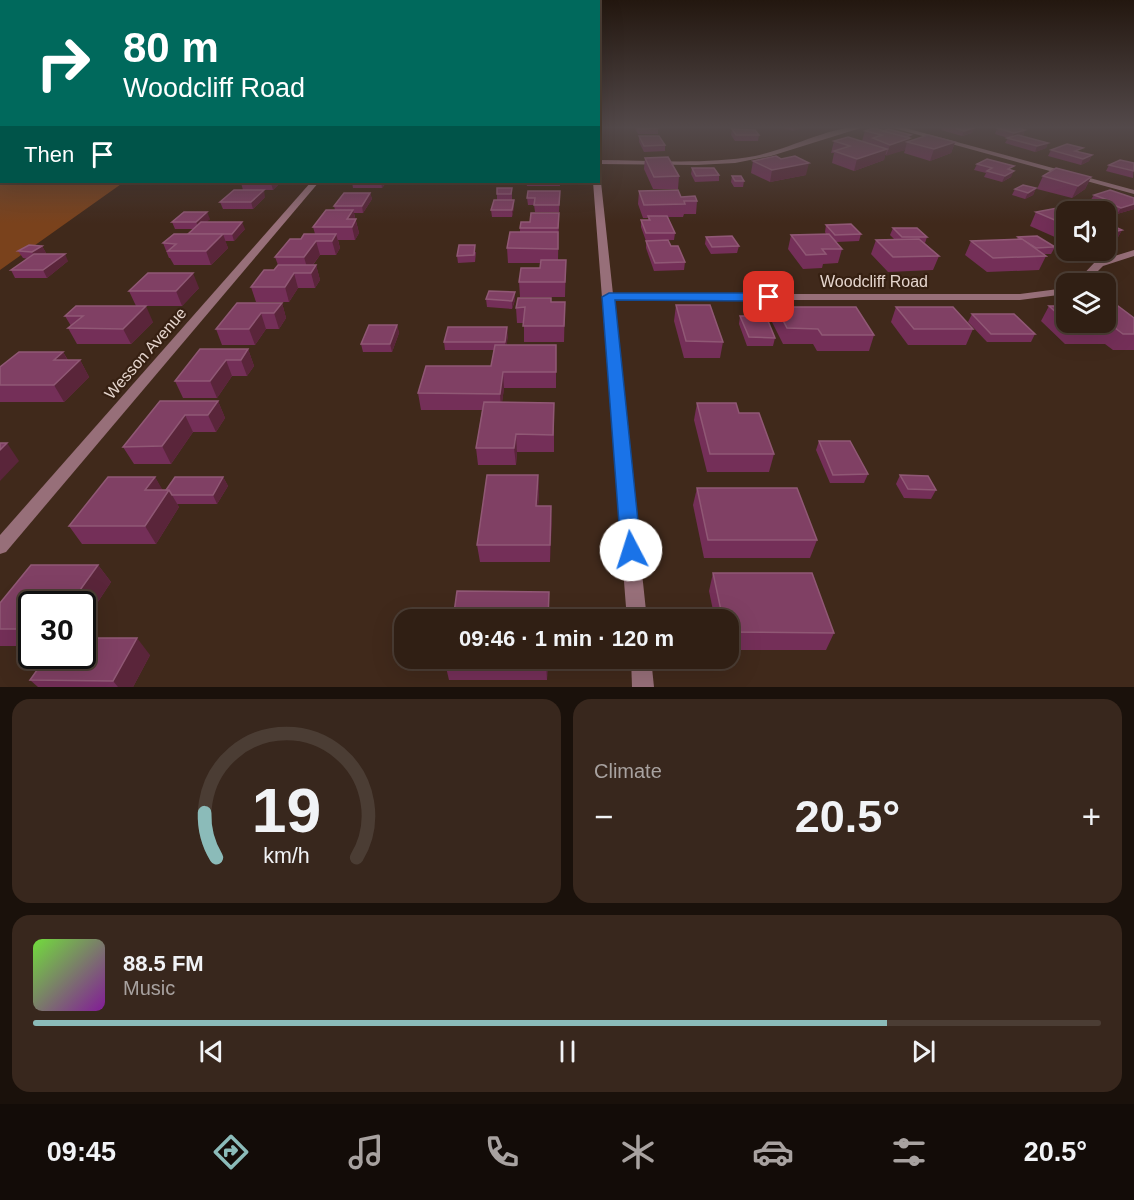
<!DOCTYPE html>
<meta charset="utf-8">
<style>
body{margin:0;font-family:Helvetica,sans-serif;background:#38271d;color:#f1f3f6;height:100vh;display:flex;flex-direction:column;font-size:22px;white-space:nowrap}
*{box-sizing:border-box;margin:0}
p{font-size:20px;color:#a8a2a0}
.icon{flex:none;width:33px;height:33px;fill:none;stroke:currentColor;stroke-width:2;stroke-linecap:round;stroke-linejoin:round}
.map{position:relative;height:687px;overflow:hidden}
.side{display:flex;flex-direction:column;gap:12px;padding:12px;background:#1a110b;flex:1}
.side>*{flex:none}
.guide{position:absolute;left:0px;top:0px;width:600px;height:183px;box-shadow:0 6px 24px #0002,0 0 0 2px #4b3d34;background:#00695c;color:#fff;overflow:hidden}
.buttons{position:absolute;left:1056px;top:201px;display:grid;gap:12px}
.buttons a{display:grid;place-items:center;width:60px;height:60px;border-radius:12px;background:#301f14;box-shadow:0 6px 24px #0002,0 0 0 2px #4b3d34;font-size:30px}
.speed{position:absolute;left:18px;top:591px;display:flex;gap:12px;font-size:30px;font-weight:700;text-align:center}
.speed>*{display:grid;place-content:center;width:78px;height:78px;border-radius:50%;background:#301f14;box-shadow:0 6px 24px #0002,0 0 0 2px #4b3d34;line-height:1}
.speed .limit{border:3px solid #111;border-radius:9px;background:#fff;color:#111}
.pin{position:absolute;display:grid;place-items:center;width:51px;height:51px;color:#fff;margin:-26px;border-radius:12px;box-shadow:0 3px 9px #0006}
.me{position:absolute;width:66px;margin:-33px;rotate:355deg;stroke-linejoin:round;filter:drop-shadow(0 0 4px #0008)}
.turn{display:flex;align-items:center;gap:21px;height:126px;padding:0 24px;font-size:27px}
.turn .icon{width:78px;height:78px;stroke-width:2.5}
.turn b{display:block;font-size:42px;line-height:51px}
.then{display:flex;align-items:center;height:57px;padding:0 24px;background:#0003;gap:12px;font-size:22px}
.big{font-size:45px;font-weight:800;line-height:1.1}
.side .widget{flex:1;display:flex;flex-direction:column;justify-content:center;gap:9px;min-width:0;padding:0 21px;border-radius:18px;background:#38271d}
.side .dial{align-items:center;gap:0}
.dial svg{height:156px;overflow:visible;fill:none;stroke:#4b3d34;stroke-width:7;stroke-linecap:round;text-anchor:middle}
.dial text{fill:#f1f3f6;stroke:none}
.song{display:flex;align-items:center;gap:18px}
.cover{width:72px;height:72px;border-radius:9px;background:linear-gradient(135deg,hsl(100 70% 55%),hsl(290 70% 35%))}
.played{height:6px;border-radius:3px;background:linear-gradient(90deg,#8bbbb9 80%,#4b3d34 80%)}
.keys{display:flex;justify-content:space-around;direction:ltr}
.heat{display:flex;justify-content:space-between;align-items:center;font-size:33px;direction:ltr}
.side .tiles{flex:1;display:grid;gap:12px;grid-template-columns:1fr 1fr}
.widget:last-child{grid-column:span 2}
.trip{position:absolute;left:394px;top:609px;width:345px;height:60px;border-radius:18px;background:#301f14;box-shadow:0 6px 24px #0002,0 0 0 2px #4b3d34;font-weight:800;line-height:60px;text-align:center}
.tabs{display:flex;height:96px;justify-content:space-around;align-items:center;background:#130c08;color:#a8a2a0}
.tabs .icon{width:42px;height:42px}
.tabs .current{color:#8bbbb9}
.tabs b{font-size:27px;color:#f1f3f6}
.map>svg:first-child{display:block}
</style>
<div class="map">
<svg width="1134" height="687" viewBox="0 0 1134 687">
<rect width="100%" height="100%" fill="#40291b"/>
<polygon fill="#7a421c" points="0,126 2,182 124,182 0,270"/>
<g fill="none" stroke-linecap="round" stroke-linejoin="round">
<g fill="#976f79" fill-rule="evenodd">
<path d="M867,126l-96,30 -36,7 -39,2 -98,-1v-4c52,0 106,5 157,-4 38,-8 74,-30 112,-30z"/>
<polygon points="886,126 898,126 1134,190 1134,194"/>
<polygon points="598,180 601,182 613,294 1020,294 1066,288 1066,294 1020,300 613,300 647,620 627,620 593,182"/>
<polygon points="311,182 319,182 6,552 0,554 0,535"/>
<polygon points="1134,250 1134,256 1103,266 1085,284 1074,284 1095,262"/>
<polygon points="631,658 651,658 654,687 632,687"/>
</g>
</g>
<g fill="#742f58">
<polygon points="634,126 657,126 658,128 658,134 638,134"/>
<polygon points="777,126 808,126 793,131"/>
<polygon points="943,126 969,126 974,128 972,133 962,136 941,130"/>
<polygon points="997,128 1025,130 1023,136 1048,143 1046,148 1035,152 1005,143 1008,138 995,134"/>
<polygon points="732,129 759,135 758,141 735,141 731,135"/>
<polygon points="865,131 909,141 955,142 951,153 930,161 904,153 905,150 885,155 884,160 854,171 832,163 834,153 831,153 834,141 862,141"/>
<polygon points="639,136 665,145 665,151 644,152 639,142"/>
<polygon points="1051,150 1092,155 1089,161 1081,165 1048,156"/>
<polygon points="645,158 679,176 678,189 653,189 644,169"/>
<polygon points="781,159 806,175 770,182 751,173 753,161"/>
<polygon points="1134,163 1133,178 1106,171 1109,165"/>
<polygon points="977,164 1012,171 1011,177 1002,182 984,177 986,173 974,170"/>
<polygon points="692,168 719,175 719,181 695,182 691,174"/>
<polygon points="732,176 744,181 743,187 734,187 731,182"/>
<polygon points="1043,176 1091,177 1085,189 1072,198 1037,189"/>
<polygon points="281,182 273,190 243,190 241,183"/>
<polygon points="352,182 386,182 386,183 382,188 353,188"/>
<polygon points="526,182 560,182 560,186 527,186"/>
<polygon points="512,188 512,200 514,207 512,217 492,217 491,210 497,200 497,194"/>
<polygon points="1036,188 1033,195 1025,199 1012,195 1015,189"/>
<polygon points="560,191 559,212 535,212 534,205 528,205 527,198"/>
<polygon points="639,191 681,197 697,201 696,214 684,214 683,217 668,217 675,233 674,240 646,241 641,227 641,220 648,220 648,218 643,218 638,204"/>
<polygon points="370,193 372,199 363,213 354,213 359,233 355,240 338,240 340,248 336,255 320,255 313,265 316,265 320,280 315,288 298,288 289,302 256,302 251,287 274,270 278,265 275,257 301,239 315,234 313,227 335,210 334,206"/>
<polygon points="1094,195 1134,198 1134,209 1117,214 1099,208 1101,205 1090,201"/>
<polygon points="265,197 253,209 223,209 220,202"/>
<polygon points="1036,212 1066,212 1066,236 1057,238 1030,226"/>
<polygon points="559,213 558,260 566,260 565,297 520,297 519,282 540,268 540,263 508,263 507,248 520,232 520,228 530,222"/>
<polygon points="210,219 206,222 245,229 234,241 225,241 228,248 211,265 174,265 170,258 169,258 163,243 189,234 194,229 175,229 172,222"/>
<polygon points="1106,223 1122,230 1118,237 1109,239 1106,238"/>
<polygon points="826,225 861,234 859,241 836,242 842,249 838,263 823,264 822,268 803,269 788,249 791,235 826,234 825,232"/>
<polygon points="893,228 927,237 925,243 939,256 933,270 888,272 871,254 876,240 894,239 890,235"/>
<polygon points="706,237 739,246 737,253 711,254 705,244"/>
<polygon points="1018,237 1055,247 1051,254 1044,254 1046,256 1039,270 987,272 965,255 971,241 1017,240"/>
<polygon points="646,241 671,246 685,262 684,270 654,271 646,248"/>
<polygon points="42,246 46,253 44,254 68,261 47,278 15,278 11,270 28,259 23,258 18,251"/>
<polygon points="476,252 475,262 458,263 457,256"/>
<polygon points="199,288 182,306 136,306 129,291"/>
<polygon points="486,299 515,300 512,309 487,307"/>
<polygon points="551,302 565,302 564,342 524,342 524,323 517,323 516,308"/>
<polygon points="282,303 286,318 279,329 266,329 255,345 222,345 216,329"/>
<polygon points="676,305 723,342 720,358 684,358 674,321"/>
<polygon points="76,306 153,322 131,344 77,344 68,328 71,326 65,316"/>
<polygon points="1049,306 1066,306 1066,322 1106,322 1134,318 1134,350 1113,350 1105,344 1065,344 1041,321"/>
<polygon points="776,307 874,335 869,351 817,351 813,344 783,344 772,322"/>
<polygon points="896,307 973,329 966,345 908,345 891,322"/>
<polygon points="972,314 1035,334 1031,342 987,342 968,322"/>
<polygon points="740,316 775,338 773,346 747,346 739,324"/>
<polygon points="397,325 399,333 392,352 363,352 361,344"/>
<polygon points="508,336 506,345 556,345 556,388 504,388 502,402 554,403 554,452 517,452 516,465 478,465 476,448 482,410 421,410 418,393 491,366 494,350 445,350 444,342"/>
<polygon points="248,349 254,366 247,376 232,376 217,398 183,398 175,381"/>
<polygon points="63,352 68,360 80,360 89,377 64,402 0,402 0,367"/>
<polygon points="160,401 218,401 225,418 216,432 193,432 171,464 134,464 123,447"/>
<polygon points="697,403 739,413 774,454 769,472 707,472 694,420"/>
<polygon points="819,441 868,474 864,483 830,483 816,450"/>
<polygon points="538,475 539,492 538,506 551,506 550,562 480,562 477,545"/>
<polygon points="900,475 936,490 931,499 904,498 896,484"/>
<polygon points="155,477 162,490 166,490 223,477 228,486 217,504 177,504 179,507 156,544 82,544 69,526"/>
<polygon points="697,488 817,540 810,558 704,558 693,505"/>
<polygon points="98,565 111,582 82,626 82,604 32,604 32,646 0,646 0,603"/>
<polygon points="713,573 834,633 826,650 729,650 729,620 715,620 709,591"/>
<polygon points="150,655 133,687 38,687 30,680"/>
<polygon points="548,658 547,680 449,680 445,663"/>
</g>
<g fill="#5a253a">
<polygon points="794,126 808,126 793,131"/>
<polygon points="974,128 972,133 962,136 964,131"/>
<polygon points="1025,130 1023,136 1012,139 1014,133"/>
<polygon points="911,135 909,141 907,142 905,150 886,156 890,145 898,140"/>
<polygon points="955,142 951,153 930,161 934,149"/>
<polygon points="1048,143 1046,148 1035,152 1037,146"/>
<polygon points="887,149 884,160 854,171 857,159"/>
<polygon points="1092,155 1089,161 1081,165 1083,159"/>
<polygon points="809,163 806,175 770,182 772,170"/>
<polygon points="1014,171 1011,177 1002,182 1005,176"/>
<polygon points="1091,177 1085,189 1072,198 1078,186"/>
<polygon points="273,182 281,182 273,190 271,183"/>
<polygon points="381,182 386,182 382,188"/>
<polygon points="1036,188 1033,195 1025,199 1028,193"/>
<polygon points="264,190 265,197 253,209 251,202"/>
<polygon points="370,193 372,199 363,213 362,206"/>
<polygon points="514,200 514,207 512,217 512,210"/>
<polygon points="1134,204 1134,209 1117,214 1121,208"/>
<polygon points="353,210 359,233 355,240 352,227 347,219"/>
<polygon points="207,212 210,219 199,229 196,222"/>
<polygon points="242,222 245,229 234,241 232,234"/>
<polygon points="1064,224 1066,224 1066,236 1057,238"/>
<polygon points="1122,230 1118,237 1109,239 1113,232"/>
<polygon points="223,234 228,248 211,265 206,251"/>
<polygon points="336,234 340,248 336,255 332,241"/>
<polygon points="316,241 320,255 308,271 304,257"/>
<polygon points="42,246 46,253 36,259 32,252"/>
<polygon points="65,254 68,261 47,278 43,270"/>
<polygon points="316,265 320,280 315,288 311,273"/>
<polygon points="193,273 199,288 182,306 176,291"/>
<polygon points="294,273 298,288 289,302 285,287"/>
<polygon points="515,292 515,300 512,309 512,301"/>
<polygon points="282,303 286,318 279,329 274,313"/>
<polygon points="146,306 153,322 131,344 123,329"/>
<polygon points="261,313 266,329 255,345 249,329"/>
<polygon points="397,325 399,333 392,352 390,344"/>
<polygon points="507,327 508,336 506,350 505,342"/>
<polygon points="248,349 254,366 247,376 241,360"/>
<polygon points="63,352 72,368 80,360 89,377 64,402 54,385 54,360"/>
<polygon points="226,360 232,376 217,398 210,381"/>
<polygon points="503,372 504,388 501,411 500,394"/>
<polygon points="218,401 225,418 216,432 208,415"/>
<polygon points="185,415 193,432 171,464 162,446"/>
<polygon points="516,434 517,452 516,465 514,448"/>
<polygon points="7,443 19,461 0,481 0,450"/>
<polygon points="538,475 539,492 537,524 536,506"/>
<polygon points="155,477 165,494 145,490"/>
<polygon points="223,477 228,486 217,504 213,495"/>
<polygon points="169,490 179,507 156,544 145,526"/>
<polygon points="551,506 552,524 550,562 550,545"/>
<polygon points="98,565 111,582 82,626 82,604 70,604"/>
<polygon points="549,592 549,620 548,620"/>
<polygon points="137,638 150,655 133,687 118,687 113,681"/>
<polygon points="547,658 548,658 547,680 546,663"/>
</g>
<g fill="#804064" stroke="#905875" stroke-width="1.5">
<polygon points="637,126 657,126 658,128 638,129"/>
<polygon points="949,126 969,126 974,128 964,131"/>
<polygon points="1005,126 1011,126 1025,130 1014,133 997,128"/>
<polygon points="874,128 910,138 890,145 873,138 882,135 865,131"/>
<polygon points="732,129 755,130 759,135 736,135"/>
<polygon points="888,129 911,135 906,137 883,131"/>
<polygon points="928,135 955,142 934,149 907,142"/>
<polygon points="1018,135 1048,143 1037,146 1007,138"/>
<polygon points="639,136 659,136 665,145 644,146"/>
<polygon points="848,137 887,149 857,159 834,151 850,146 834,141"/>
<polygon points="1067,144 1083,148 1075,151 1092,155 1083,159 1051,150"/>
<polygon points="776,156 781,159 795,156 809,163 772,170 753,161"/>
<polygon points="668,157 679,176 654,177 645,158"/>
<polygon points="987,159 1014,166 1008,169 1014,171 1005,176 987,171 992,168 977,164"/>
<polygon points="1120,160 1134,163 1134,171 1109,165"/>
<polygon points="692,168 714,168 719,175 696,176"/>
<polygon points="1056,168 1091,177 1078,186 1043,176"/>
<polygon points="732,176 741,176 744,181 735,181"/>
<polygon points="243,182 273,182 271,183 241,183"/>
<polygon points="1023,185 1036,188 1028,193 1015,189"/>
<polygon points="497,188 512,188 511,194 497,194"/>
<polygon points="234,190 264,190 251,202 220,202"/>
<polygon points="678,190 681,197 695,196 697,201 684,201 685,204 644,205 639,191"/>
<polygon points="1110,190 1134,198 1134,204 1121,208 1103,201 1108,200 1094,195"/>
<polygon points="528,191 560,191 559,205 534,205 535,198 527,198"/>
<polygon points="344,193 370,193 362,206 334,206"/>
<polygon points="494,200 514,200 512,210 491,210"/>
<polygon points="1068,206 1082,212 1066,212 1066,224 1064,224 1036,212"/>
<polygon points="326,210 353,210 347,219 356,219 352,227 313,227"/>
<polygon points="184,212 207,212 196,222 172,222"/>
<polygon points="531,213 559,213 558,228 520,228 521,222 530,222"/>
<polygon points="648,216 667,216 675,233 646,233 641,220 650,220"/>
<polygon points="201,222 242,222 232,234 188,234"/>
<polygon points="1106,223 1122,230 1113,232 1106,230"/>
<polygon points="851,224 861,234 835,235 826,225"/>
<polygon points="893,228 917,228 927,237 902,237"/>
<polygon points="510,232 558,232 558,249 507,248"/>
<polygon points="174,234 223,234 206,251 168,251 176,244 163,243"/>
<polygon points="304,234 336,234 332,241 316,241 304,257 275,257 290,239 301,239"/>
<polygon points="829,234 842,249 822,249 826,254 806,255 791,235"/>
<polygon points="732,236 739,246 712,247 706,237"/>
<polygon points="1037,236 1055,247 1036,248 1018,237"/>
<polygon points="919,239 939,256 893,257 876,240"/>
<polygon points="1022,239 1046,256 993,258 971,241"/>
<polygon points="668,240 671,246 678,246 685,262 655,263 646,241"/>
<polygon points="29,245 42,246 32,252 18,251"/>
<polygon points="459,245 475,245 474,255 457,256"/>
<polygon points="34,254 65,254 43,270 11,270"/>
<polygon points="541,260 566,260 565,282 519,282 521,268 540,268"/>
<polygon points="278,265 316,265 311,273 294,273 285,287 251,287 264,270 274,270"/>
<polygon points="148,273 193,273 176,291 129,291"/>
<polygon points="489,291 515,292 512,301 486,299"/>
<polygon points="518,298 551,298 551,302 565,302 564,326 523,326 525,307 516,308"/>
<polygon points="237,303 282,303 274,313 261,313 249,329 216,329"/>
<polygon points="676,305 710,305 723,342 686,341"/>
<polygon points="76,306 146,306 123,329 68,328 83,316 65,316"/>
<polygon points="1049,306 1066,306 1066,321"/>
<polygon points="1106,306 1118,306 1134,318 1134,334 1123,334 1115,328 1074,328 1068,322 1106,322"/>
<polygon points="776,307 856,307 874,335 822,335 818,329 787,328"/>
<polygon points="896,307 953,307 973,329 914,329"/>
<polygon points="972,314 1014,314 1035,334 991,334"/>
<polygon points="740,316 766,316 775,338 749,337"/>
<polygon points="369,325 397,325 390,344 361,344"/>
<polygon points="448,327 507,327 505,342 444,342"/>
<polygon points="495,345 556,345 556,372 503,372 500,394 418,393 426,366 491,366"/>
<polygon points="200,349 248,349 241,360 226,360 210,381 175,381"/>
<polygon points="19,352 63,352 54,360 80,360 54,385 0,385 0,367"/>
<polygon points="160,401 218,401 208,415 185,415 162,446 123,447"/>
<polygon points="484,402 554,403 553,435 516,434 514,448 476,448"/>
<polygon points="697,403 736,403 739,413 759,413 774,454 710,454"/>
<polygon points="819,441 850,441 868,474 833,475"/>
<polygon points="0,443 7,443 0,450"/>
<polygon points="487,475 538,475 536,506 551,506 550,545 477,545"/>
<polygon points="900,475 928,476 936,490 908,489"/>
<polygon points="108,477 155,477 145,490 169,490 145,526 69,526"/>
<polygon points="175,477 223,477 213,495 172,495 169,490 166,490"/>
<polygon points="697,488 797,488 817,540 708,540"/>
<polygon points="31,565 98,565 70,604 32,604 32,629 0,629 0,603"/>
<polygon points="713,573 812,573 834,633 729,632 729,620 723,620"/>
<polygon points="457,591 549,592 548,620 453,620"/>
<polygon points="82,638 137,638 113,681 30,680 47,656 82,656"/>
<polygon points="446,658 547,658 546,663 445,663"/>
</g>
<linearGradient id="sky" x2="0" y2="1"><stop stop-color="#23170f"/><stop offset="0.57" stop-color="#53494a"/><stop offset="1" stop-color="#53494a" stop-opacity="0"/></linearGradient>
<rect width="1134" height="223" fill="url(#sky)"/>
<polygon fill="#1a73e8" stroke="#114b97" stroke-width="1.5" points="609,293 769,293 775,297 769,301 615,300 641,550 638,556 631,559 624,556 621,550 602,297"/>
<g text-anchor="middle" stroke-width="4.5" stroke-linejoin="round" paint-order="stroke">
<g font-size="16" fill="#e5d5cd" stroke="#362012">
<text x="874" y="287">Woodcliff Road</text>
<text transform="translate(145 353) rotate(-49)" y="6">Wesson Avenue</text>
</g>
</g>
</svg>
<div class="buttons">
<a><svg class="icon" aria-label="sound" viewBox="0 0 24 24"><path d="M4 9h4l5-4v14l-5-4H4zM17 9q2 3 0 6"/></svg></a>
<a><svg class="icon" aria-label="layers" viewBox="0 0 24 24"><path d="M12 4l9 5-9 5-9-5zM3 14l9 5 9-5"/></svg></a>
</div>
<div class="speed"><div class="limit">30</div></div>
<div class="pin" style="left:769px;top:297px;background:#d93025"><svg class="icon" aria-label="arrive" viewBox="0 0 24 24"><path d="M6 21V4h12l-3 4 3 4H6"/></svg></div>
<svg class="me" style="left:631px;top:550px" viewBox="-20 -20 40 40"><circle r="19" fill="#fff"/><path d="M0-13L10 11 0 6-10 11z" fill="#1a73e8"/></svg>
<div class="trip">09:46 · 1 min · 120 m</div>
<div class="guide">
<div class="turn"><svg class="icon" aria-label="right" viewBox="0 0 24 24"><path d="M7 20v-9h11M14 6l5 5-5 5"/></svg><div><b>80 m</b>Woodcliff Road</div></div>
<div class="then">Then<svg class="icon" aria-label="arrive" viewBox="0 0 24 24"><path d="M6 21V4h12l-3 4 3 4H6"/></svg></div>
</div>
</div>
<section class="side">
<div class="tiles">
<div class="widget dial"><svg viewBox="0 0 100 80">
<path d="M14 69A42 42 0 1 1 86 69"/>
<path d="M14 69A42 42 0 0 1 8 46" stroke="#8bbbb9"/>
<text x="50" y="56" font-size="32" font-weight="700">19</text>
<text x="50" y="72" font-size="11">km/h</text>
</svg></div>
<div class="widget"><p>Climate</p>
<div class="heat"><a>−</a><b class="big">20.5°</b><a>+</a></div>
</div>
<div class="widget">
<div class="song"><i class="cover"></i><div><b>88.5 FM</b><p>Music</p></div></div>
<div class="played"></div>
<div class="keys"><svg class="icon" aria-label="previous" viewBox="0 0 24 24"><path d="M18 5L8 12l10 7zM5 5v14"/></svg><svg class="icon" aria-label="pause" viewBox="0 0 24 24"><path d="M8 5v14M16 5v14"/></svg><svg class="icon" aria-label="next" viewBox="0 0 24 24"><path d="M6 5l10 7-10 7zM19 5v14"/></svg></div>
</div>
</div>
</section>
<nav class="tabs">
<b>09:45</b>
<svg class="icon current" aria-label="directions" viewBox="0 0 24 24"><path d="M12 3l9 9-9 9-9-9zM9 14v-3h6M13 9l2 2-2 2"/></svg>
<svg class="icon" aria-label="music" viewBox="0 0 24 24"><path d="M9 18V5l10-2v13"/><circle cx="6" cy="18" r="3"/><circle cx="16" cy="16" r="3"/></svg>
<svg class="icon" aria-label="phone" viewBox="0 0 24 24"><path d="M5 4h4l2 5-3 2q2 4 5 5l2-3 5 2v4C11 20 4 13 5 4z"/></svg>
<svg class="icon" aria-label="climate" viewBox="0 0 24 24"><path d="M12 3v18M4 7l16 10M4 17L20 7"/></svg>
<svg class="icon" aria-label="car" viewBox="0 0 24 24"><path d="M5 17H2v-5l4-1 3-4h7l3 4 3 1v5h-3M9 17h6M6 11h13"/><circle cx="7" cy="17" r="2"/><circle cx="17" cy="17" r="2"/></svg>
<svg class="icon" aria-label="filters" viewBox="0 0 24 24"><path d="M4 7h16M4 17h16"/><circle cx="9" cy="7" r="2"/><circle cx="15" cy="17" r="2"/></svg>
<b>20.5°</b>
</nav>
